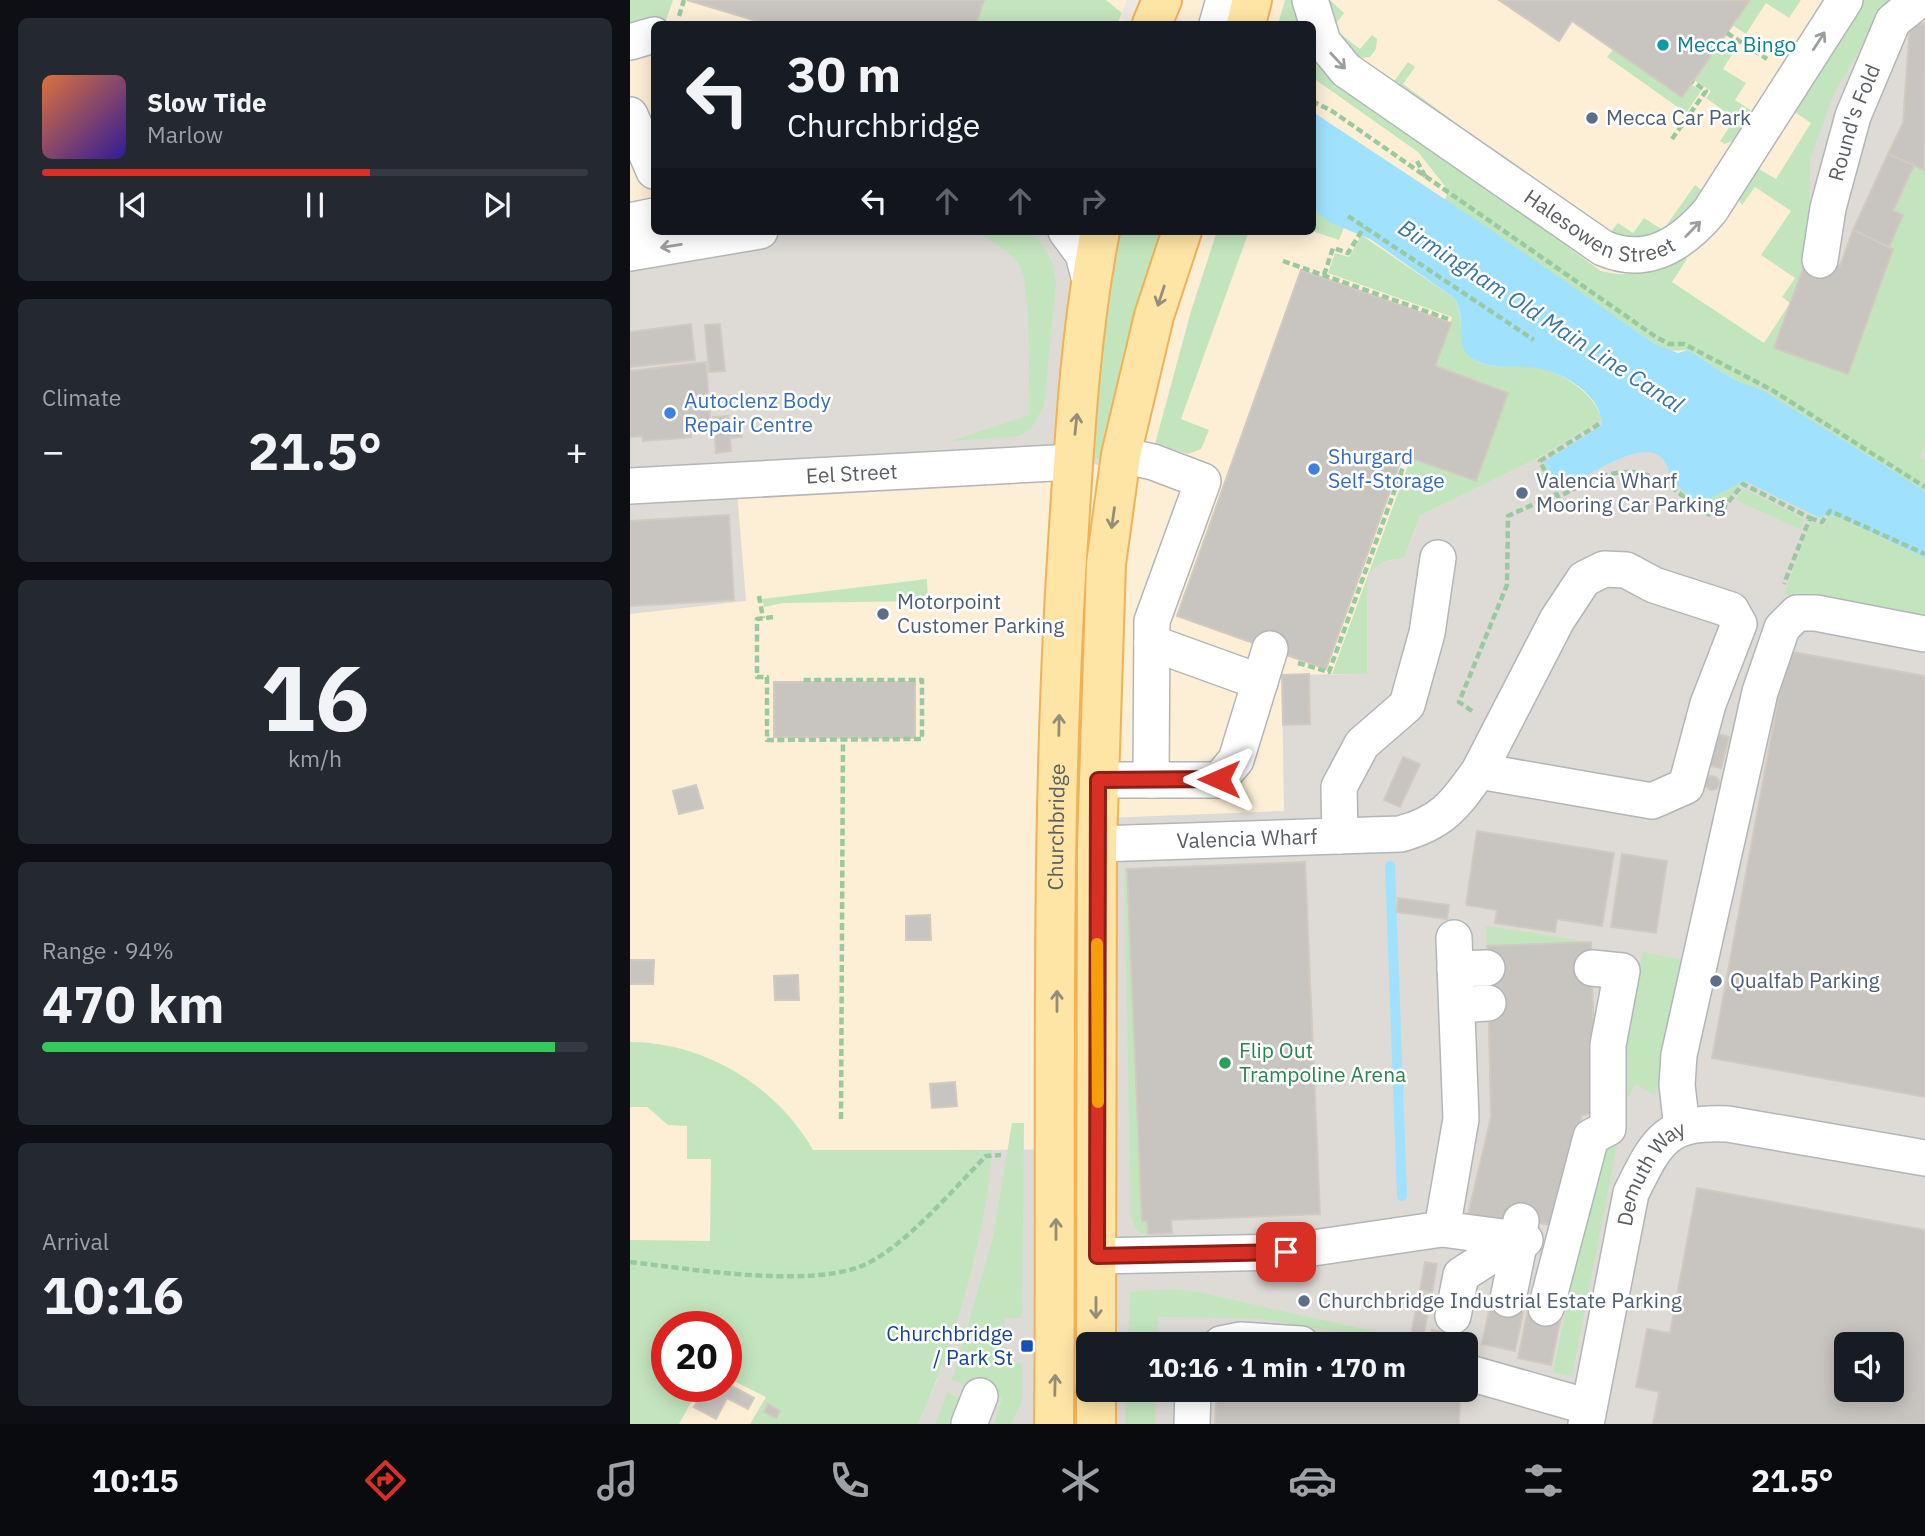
<!DOCTYPE html>
<meta charset="utf-8">
<style>
body{margin:0;font-family:"IBM Plex Sans",sans-serif;background:#242831;color:#f1f3f6;height:100vh;display:flex;flex-direction:column;font-size:26px;white-space:nowrap}
*{box-sizing:border-box;margin:0}
p{font-size:23px;color:#9ea1a6}
.icon{flex:none;width:38px;height:38px;fill:none;stroke:currentColor;stroke-width:2;stroke-linecap:round;stroke-linejoin:round}
.map{position:relative;flex:1;overflow:hidden}
.details{display:flex;flex-direction:column;gap:18px;padding:18px;background:#0d0f14;width:630px}
.details>*{flex:none}
.top-card{position:absolute;left:21px;top:21px;width:665px;height:214px;border-radius:10px;box-shadow:0 4px 18px #0003;background:#171b24;color:#f1f3f6;overflow:hidden}
.fabs{position:absolute;left:1204px;top:1332px;display:grid;gap:14px}
.fabs a{display:grid;place-items:center;width:70px;height:70px;border-radius:10px;background:#171b24;box-shadow:0 4px 18px #0003;font-size:35px}
.speed{position:absolute;left:21px;top:1311px;display:flex;gap:14px;font-size:35px;font-weight:700;text-align:center}
.speed>*{display:grid;place-content:center;width:91px;height:91px;border-radius:50%;background:#171b24;box-shadow:0 4px 18px #0003;line-height:1}
.speed .limit{border:10px solid #d22;background:#fff;color:#111}
.pin{position:absolute;display:grid;place-items:center;width:60px;height:60px;color:#fff;margin:-30px;border-radius:14px;box-shadow:0 4px 10px #0006}
.me{position:absolute;width:77px;margin:-38px;rotate:270deg;stroke-linejoin:round;filter:drop-shadow(0 0 5px #0008)}
.turn{display:flex;align-items:center;gap:24px;height:147px;padding:0 21px;font-size:32px}
.turn .icon{width:91px;height:91px;stroke-width:2.5}
.turn b{display:block;font-size:49px;line-height:60px}
.lanes{display:flex;align-items:center;height:66px;padding:0 21px;background:#0003;justify-content:center;gap:35px;direction:ltr}
.lanes .off{opacity:.35}
.big{font-size:52px;font-weight:700;line-height:1.1}
.details .tile{flex:1;display:flex;flex-direction:column;justify-content:center;gap:10px;min-width:0;padding:0 24px;border-radius:10px;background:#242831}
.details .dial{align-items:center;gap:0}
.dial b{font-size:91px;line-height:1}
.song{display:flex;align-items:center;gap:21px}
.cover{width:84px;height:84px;border-radius:10px;background:linear-gradient(135deg,hsl(20 70% 55%),hsl(250 70% 35%))}
.played{height:7px;border-radius:4px;background:linear-gradient(90deg,#d93025 60%,#363941 60%)}
.keys{display:flex;justify-content:space-around;direction:ltr}
.heat{display:flex;justify-content:space-between;align-items:center;font-size:38px;direction:ltr}
.charge{height:10px;border-radius:5px;background:linear-gradient(90deg,#34c759 94%,#363941 0)}
.trip{position:absolute;left:446px;top:1332px;width:402px;height:70px;border-radius:10px;background:#171b24;box-shadow:0 4px 18px #0003;font-weight:700;line-height:70px;text-align:center}
.menu{display:flex;height:112px;justify-content:space-around;align-items:center;background:#090b0e;color:#9ea1a6}
.menu .icon{width:49px;height:49px}
.menu .current{color:#d93025}
.menu b{font-size:32px;color:#f1f3f6}
main{display:flex;flex:1;min-height:0}
.map>svg:first-child{display:block}
</style>
<main>
<section class="details">
<div class="tile">
<div class="song"><i class="cover"></i><div><b>Slow Tide</b><p>Marlow</p></div></div>
<div class="played"></div>
<div class="keys"><svg class="icon" aria-label="previous" viewBox="0 0 24 24"><path d="M18 5L8 12l10 7zM5 5v14"/></svg><svg class="icon" aria-label="pause" viewBox="0 0 24 24"><path d="M8 5v14M16 5v14"/></svg><svg class="icon" aria-label="next" viewBox="0 0 24 24"><path d="M6 5l10 7-10 7zM19 5v14"/></svg></div>
</div>
<div class="tile"><p>Climate</p>
<div class="heat"><a>−</a><b class="big">21.5°</b><a>+</a></div>
</div>
<div class="tile dial"><b>16</b><p>km/h</p></div>
<div class="tile"><p>Range · 94%</p><b class="big">470 km</b><div class="charge"></div></div>
<div class="tile"><p>Arrival</p><b class="big">10:16</b></div>
</section>
<div class="map">
<svg width="1295" height="1424" viewBox="0 0 1295 1424">
<rect width="100%" height="100%" fill="#ede9e2"/>
<g fill="#fdefd6">
<polygon points="0,0 1255,0 1180,250 1133,378 972,419 906,459 737,674 652,675 654,811 450,819 448,1149 129,1151 128,1242 0,1240 0,614 115,601 106,479 494,231 682,231 682,24 24,24 24,231 0,237"/>
<polygon points="96,1377 136,1397 120,1424 49,1424 70,1386 96,1386"/>
</g>
<g fill="#dedbd6" fill-rule="evenodd">
<path d="M1295,0v1424h-1007l18,-41 42,-140 14,-93 85,-1 3,-330 204,-8 -2,-136 85,-1 1,-101 18,-12 18,-3 16,-42 116,-57 111,-70 116,-11 46,-128 -7,-88 66,-144zM458,1344h378v46h-378zM1216,1344h46v46h-46z"/>
<polygon points="36,231 494,231 471,465 443,462 106,480 116,601 0,614 0,237"/>
</g>
<g fill="#c3e5be">
<polygon points="0,0 43,0 35,23 0,24"/>
<polygon points="354,0 476,0 492,13 487,24 346,24"/>
<polygon points="655,0 669,0 673,24 648,24"/>
<path d="M691,0h9l14,13 -11,15 27,21 12,-14 5,4 -1,10 -6,8 -16,2c-17,-14 -26,-38 -33,-59z"/>
<polygon points="1119,0 1171,0 1159,18 1136,3 1116,34 1102,25"/>
<path d="M1233,0h33l-29,37 -33,57 -24,65v91l-36,98 74,26 45,-125 -4,-2 14,-32 -10,-4 21,-46 11,3v275l-5,15 5,2v31l-161,-100 -29,-11 -47,-30 -19,1 -14,-7 -210,-144 3,-10 -30,-38 -105,-74 -1,-32 51,54 238,171c30,8 56,-1 84,-14l2,2 -15,23 92,61 26,-40 -8,-6 13,-19 -34,-23 30,-44 -36,-24 -13,18 -6,-10 21,-27 19,11 35,-56 -18,-12 1,-5z"/>
<polygon points="1100,44 1106,48 1093,69 1116,83 1105,100 1125,113 1108,139 1095,144 1090,141 1105,119 1076,98 1081,91 1064,80 1085,50 1093,55"/>
<polygon points="983,50 1052,97 1061,84 1071,91 1056,113 977,57"/>
<path d="M778,62l7,5 -12,17 205,151 10,-12 15,10 11,-15 19,12 32,-45 9,7c-27,39 -52,66 -103,44l-209,-152z"/>
<polygon points="683,209 701,222 714,227 709,240 682,231"/>
<path d="M344,231h51l13,8 14,22 4,22 -12,123 -13,23 -11,7 -69,5 78,-26c-1,-29 4,-132 -11,-152 -9,-13 -30,-24 -44,-32z"/>
<polygon points="488,231 530,231 497,347 473,459 460,458"/>
<polygon points="587,231 619,231 551,419 579,430 571,449 558,454 525,444 561,311"/>
<path d="M731,235l93,63c13,19 0,45 18,60 17,13 40,6 59,8 29,5 62,25 71,53l-66,40 -116,57 -16,42 -18,3 -18,12 -1,101h-35l79,-217 65,24 32,-88 -73,-27 17,-49 -124,-44 7,-20 14,4z"/>
<polygon points="1114,481 1091,508 1076,511 1069,504"/>
<polygon points="1114,489 1175,519 1170,529 1105,500"/>
<polygon points="1201,514 1295,558 1295,620 1154,594 1181,522 1194,525"/>
<polygon points="297,579 298,601 153,603 134,607 132,599"/>
<polygon points="494,869 497,869 512,1221 517,1221 518,1234 511,1234 505,1228 501,1214"/>
<polygon points="856,926 961,942 857,946"/>
<polygon points="1013,952 1055,960 1025,1096 1006,1084 991,1108 989,1056"/>
<path d="M0,1042c74,0 147,44 183,108h179c-6,87 -38,195 -74,274h-168l16,-27 -40,-20v-51h-59v60h33l-21,38h-49v-184l80,1 1,-82h-24v-33l-19,-1 -21,-18h-17z"/>
<polygon points="382,1123 394,1123 392,1318 374,1318 374,1363 392,1363 392,1401 381,1424 364,1424 372,1398 322,1380 363,1237"/>
<polygon points="987,1145 942,1376 923,1372 970,1146"/>
<polygon points="543,1289 572,1293 755,1334 741,1338 633,1319 528,1317 527,1344 498,1344 500,1292"/>
<polygon points="496,1390 526,1390 525,1424 495,1424"/>
<polygon points="317,1393 330,1398 319,1424 305,1424"/>
</g>
<path fill="#a0e2fe" d="M683,112l171,113 171,119 23,9 10,-3 47,30 29,11 161,100v67l-86,-41 -11,-3 -8,4 -76,-37 -45,23c-8,-7 -18,-14 -25,-22 -5,-7 -5,-17 -12,-24 -22,-21 -80,22 -103,34l-15,-30 58,-37c0,-32 -45,-57 -74,-58 -19,-1 -47,3 -62,-14 -11,-13 1,-37 -12,-55l-84,-59 -39,-16 -18,-14z"/>
<polygon fill="#ede9e2" points="497,0 529,0 551,20 549,24 500,24 490,17"/>
<g fill="none" stroke-linecap="round" stroke-linejoin="round">
<polyline stroke="#a0e2fe" stroke-width="10" points="760,866 772,1196"/>
</g>
<g fill="#c8c4bf" stroke="#d2cac0" stroke-width="2" fill-rule="evenodd">
<polygon points="57,0 354,0 346,24 137,24"/>
<polygon points="869,0 1120,0 1052,97 942,21 929,41"/>
<polygon points="1280,23 1295,24 1294,170 1258,154 1273,123"/>
<polygon points="1258,154 1284,165 1263,211 1273,215 1259,247 1223,230"/>
<polygon points="1223,230 1263,249 1218,374 1144,348 1178,255 1210,266"/>
<polygon points="671,270 821,323 805,366 878,393 846,481 773,455 696,669 547,616"/>
<polygon points="61,324 65,360 0,367 0,332"/>
<polygon points="90,324 95,371 79,372 75,325"/>
<polygon points="76,362 81,430 60,432 61,437 54,438 13,441 12,436 0,437 0,371"/>
<polygon points="98,416 99,429 111,428 112,437 100,438 101,451 86,453 83,417"/>
<polygon points="99,515 104,600 0,606 0,521"/>
<polygon points="1157,651 1295,676 1295,1097 1082,1058"/>
<polygon points="679,674 680,724 653,725 652,675"/>
<polygon points="144,682 285,682 285,738 144,737"/>
<polygon points="1083,733 1099,737 1091,768 1076,765"/>
<polygon points="773,757 790,764 770,807 754,800"/>
<circle cx="1082" cy="783" r="7"/>
<polygon points="66,785 73,808 49,814 43,791"/>
<polygon points="847,831 984,853 972,926 927,919 925,932 865,923 867,910 836,905"/>
<polygon points="992,854 1037,861 1026,933 981,927"/>
<polygon points="675,862 690,1214 541,1220 542,1233 518,1234 517,1221 512,1221 497,869"/>
<polygon points="768,898 819,905 817,919 766,912"/>
<polygon points="300,915 301,940 276,940 276,916"/>
<polygon points="961,942 966,1114 952,1115 925,1225 838,1215 861,1117 857,946"/>
<polygon points="0,960 24,960 23,984 0,984"/>
<polygon points="168,975 169,1000 145,1000 144,976"/>
<polygon points="325,1082 327,1106 302,1108 300,1084"/>
<path d="M1067,1188l228,42v194h-272l6,-32 -23,-5 11,-58 23,4zM1216,1344h46v46h-46z"/>
<polygon points="795,1262 807,1264 802,1293 790,1290"/>
<polygon points="789,1293 801,1295 793,1338 781,1335"/>
<polygon points="862,1296 895,1303 885,1351 852,1344"/>
<polygon points="899,1305 932,1312 921,1365 888,1358"/>
<polygon points="802,1330 832,1337 830,1344 800,1340"/>
<polygon points="96,1383 124,1398 118,1409 97,1398 86,1419 64,1407 76,1386 96,1386"/>
<polygon points="603,1390 830,1393 829,1424 585,1424 586,1398 602,1398"/>
<polygon points="138,1404 150,1411 146,1418 134,1412"/>
</g>
<g fill="none" stroke-linecap="round" stroke-linejoin="round">
<g stroke="#b2b6b9" stroke-width="38">
<g id="minor">
<path id="s1" d="M680,0l13,42 23,28 257,178c44,19 79,-4 107,-37l135,-211"/>
<polyline points="587,24 594,0"/>
<polyline points="0,42 24,35"/>
<polyline points="0,115 24,171"/>
<polyline points="0,221 24,216"/>
<polyline points="436,231 453,254 460,281"/>
<polyline points="0,253 130,231"/>
<path id="s2" d="M1190,260l8,-52 25,-92 40,-95 26,-21"/>
<polyline points="491,455 523,462 573,481 522,621 521,780"/>
<path id="s3" d="M0,486l443,-24"/>
<polyline points="522,643 630,682"/>
<polyline points="468,780 589,780 606,760 640,649"/>
<polyline points="710,836 709,787 732,744 777,705 797,633 808,558"/>
<path id="s4" d="M467,844l303,-10c42,-11 55,-29 79,-63l173,30 34,-15 22,-82 31,-80 -8,-14 -77,-25 -28,-15 -22,-1 -20,10 -27,41 -78,151"/>
<polyline points="825,969 857,968"/>
<polyline points="827,1005 858,1003"/>
<polyline points="1052,1128 1047,1085 1049,1055 1130,692 1152,628 1167,613 1186,613 1295,634"/>
<polyline points="812,1229 895,1240"/>
<polyline points="467,1256 656,1252 812,1229 831,1119 824,938"/>
<polyline points="878,1299 890,1240"/>
<polyline points="916,1308 961,1137 978,1128 978,1045 992,971 962,968"/>
<polyline points="823,1316 831,1275 887,1239 891,1221"/>
<polyline points="591,1344 611,1340 671,1344"/>
<polyline points="836,1372 959,1407"/>
<polyline points="339,1424 350,1396"/>
<polyline points="562,1424 563,1390"/>
<path id="s5" d="M956,1424l45,-231c26,-52 34,-72 97,-69l197,34"/>
</g>
</g>
<g stroke="#f0b157" stroke-width="42">
<g id="major">
<polyline points="522,24 532,0"/>
<polyline points="616,24 622,0"/>
<polyline points="466,1344 467,844 476,564 491,455 524,316 552,231"/>
<path id="s6" d="M424,1424c3,-288 -5,-577 13,-865 7,-109 12,-220 33,-328"/>
<polyline points="466,1424 466,1390"/>
</g>
</g>
<g stroke="#98c9a0" stroke-width="4.5" stroke-dasharray="7 3.5" stroke-linecap="butt">
<polyline points="49,16 54,0"/>
<polyline points="128,24 129,22"/>
<polyline points="1097,33 1137,59"/>
<polyline points="682,101 702,111 1026,337 1039,344 1054,344 1142,390 1295,487"/>
<polyline points="1042,139 1076,91 1063,82"/>
<polyline points="787,161 796,178"/>
<polyline points="718,216 904,340"/>
<polyline points="653,261 818,319"/>
<polyline points="694,275 703,248 718,253 734,227"/>
<path d="M969,424l-59,37 18,36c50,-25 77,-41 126,0 10,8 19,18 33,19l26,-32 67,34 -26,66"/>
<polyline points="1180,518 1192,522 1200,511 1295,554"/>
<polyline points="129,596 133,618"/>
<polyline points="143,617 127,619 127,677 137,677 137,740 292,739 292,680 170,680"/>
<polyline points="668,663 699,672 777,456"/>
<polyline points="842,711 829,702 877,585 878,516 926,494"/>
<polyline points="211,1119 213,739"/>
<path d="M0,1262c60,7 166,24 223,7 44,-12 100,-80 133,-113l15,-1"/>
</g>
<use href="#minor" stroke="#fff" stroke-width="35"/>
<use href="#major" stroke="#fee4a5" stroke-width="38"/>
</g>
<defs><path id="oneway-shaft" d="M-6 0H5M1.5-3L5.5 0L1.5 3" fill="none" stroke-width="1.6" stroke-linecap="round" stroke-linejoin="round" transform="scale(1.75)"/></defs>
<g stroke="#9c9fa1">
<use href="#oneway-shaft" transform="translate(1189 41) rotate(-57)"/>
<use href="#oneway-shaft" transform="translate(708 61) rotate(47)"/>
<use href="#oneway-shaft" transform="translate(1063 229) rotate(-46)"/>
<use href="#oneway-shaft" transform="translate(41 246) rotate(171)"/>
</g>
<g stroke="#938e7a">
<use href="#oneway-shaft" transform="translate(531 296) rotate(108)"/>
<use href="#oneway-shaft" transform="translate(446 424) rotate(-84)"/>
<use href="#oneway-shaft" transform="translate(483 518) rotate(98)"/>
<use href="#oneway-shaft" transform="translate(429 725) rotate(-89)"/>
<use href="#oneway-shaft" transform="translate(427 1001) rotate(-90)"/>
<use href="#oneway-shaft" transform="translate(426 1229) rotate(-90)"/>
<use href="#oneway-shaft" transform="translate(466 1308) rotate(90)"/>
<use href="#oneway-shaft" transform="translate(425 1385) rotate(-89)"/>
</g>
<g fill="none" stroke-linecap="round" stroke-linejoin="round">
<g stroke="#8d1f18" stroke-width="18">
<polyline id="route" points="589,779 468,780 467,1256 656,1252"/>
</g>
<use href="#route" stroke="#d93025" stroke-width="12"/>
<polyline stroke="#f59e0b" stroke-width="12" points="467,944 468,1102"/>
</g>
<circle fill="#0f9aa8" stroke="#fff" stroke-width="2.5" cx="1033" cy="45" r="7"/>
<g fill="#5c6f8a" stroke="#fff" stroke-width="2.5">
<circle cx="962" cy="118" r="7"/>
<circle cx="892" cy="493" r="7"/>
<circle cx="253" cy="614" r="7"/>
<circle cx="1086" cy="981" r="7"/>
<circle cx="674" cy="1301" r="7"/>
</g>
<g fill="#3f7fe0" stroke="#fff" stroke-width="2.5">
<circle cx="40" cy="413" r="7"/>
<circle cx="684" cy="469" r="7"/>
</g>
<circle fill="#2e9e5b" stroke="#fff" stroke-width="2.5" cx="595" cy="1063" r="7"/>
<rect fill="#1a4fb4" stroke="#fff" stroke-width="2.5" x="390" y="1339" width="14" height="14" rx="3.5"/>
<g text-anchor="middle" stroke-width="5" stroke-linejoin="round" paint-order="stroke">
<g font-size="21" fill="#0d838f" stroke="#fff" text-anchor="start">
<text x="1047" y="52">Mecca Bingo</text>
</g>
<g font-size="21" fill="#4e5e75" stroke="#fff" text-anchor="start">
<text x="976" y="125">Mecca Car Park</text>
<text x="906" y="488">Valencia Wharf<tspan x="906" dy="24">Mooring Car Parking</tspan></text>
<text x="267" y="609">Motorpoint<tspan x="267" dy="24">Customer Parking</tspan></text>
<text x="1100" y="988">Qualfab Parking</text>
<text x="688" y="1308">Churchbridge Industrial Estate Parking</text>
</g>
<g font-size="21" fill="#5a5f63" stroke="#fff">
<text dy="7" stroke="none"><textPath href="#s2" startOffset="142">Round's Fold</textPath></text>
<text dy="7" stroke="none"><textPath href="#s1" startOffset="383">Halesowen Street</textPath></text>
<text dy="7" stroke="none"><textPath href="#s3" startOffset="222">Eel Street</textPath></text>
<text dy="7" stroke="none"><textPath href="#s6" startOffset="597">Churchbridge</textPath></text>
<text dy="7" stroke="none"><textPath href="#s4" startOffset="150">Valencia Wharf</textPath></text>
<text dy="7" stroke="none"><textPath href="#s5" startOffset="262">Demuth Way</textPath></text>
</g>
<g font-size="21" fill="#366cbe" stroke="#fff" text-anchor="start">
<text x="54" y="408">Autoclenz Body<tspan x="54" dy="24">Repair Centre</tspan></text>
<text x="698" y="464">Shurgard<tspan x="698" dy="24">Self-Storage</tspan></text>
</g>
<g font-size="21" fill="#27864d" stroke="#fff" text-anchor="start">
<text x="609" y="1058">Flip Out<tspan x="609" dy="24">Trampoline Arena</tspan></text>
</g>
<g font-size="21" fill="#164399" stroke="#fff" text-anchor="end">
<text x="383" y="1341">Churchbridge<tspan x="383" dy="24">/ Park St</tspan></text>
</g>
<g font-size="23" font-style="italic" fill="#39779f" stroke="#fff">
<text transform="translate(911 316) rotate(33)" y="8">Birmingham Old Main Line Canal</text>
</g>
</g>
</svg>
<div class="fabs">
<a><svg class="icon" aria-label="sound" viewBox="0 0 24 24"><path d="M4 9h4l5-4v14l-5-4H4zM17 9q2 3 0 6"/></svg></a>
</div>
<div class="speed"><div class="limit">20</div></div>
<div class="pin" style="left:656px;top:1252px;background:#d93025"><svg class="icon" aria-label="arrive" viewBox="0 0 24 24"><path d="M6 21V4h12l-3 4 3 4H6"/></svg></div>
<svg class="me" style="left:589px;top:779px" viewBox="-20 -20 40 40"><path d="M0-17L14 15 0 8-14 15z" fill="#d93025" stroke="#fff" stroke-width="4"/></svg>
<div class="trip">10:16 · 1 min · 170 m</div>
<div class="top-card">
<div class="turn"><svg class="icon" aria-label="left" viewBox="0 0 24 24"><path d="M17 20v-9H6M10 6l-5 5 5 5"/></svg><div><b>30 m</b>Churchbridge</div></div>
<div class="lanes"><svg class="icon" aria-label="left" viewBox="0 0 24 24"><path d="M17 20v-9H6M10 6l-5 5 5 5"/></svg><svg class="icon off" aria-label="ahead" viewBox="0 0 24 24"><path d="M12 20V5M6 11l6-6 6 6"/></svg><svg class="icon off" aria-label="ahead" viewBox="0 0 24 24"><path d="M12 20V5M6 11l6-6 6 6"/></svg><svg class="icon off" aria-label="right" viewBox="0 0 24 24"><path d="M7 20v-9h11M14 6l5 5-5 5"/></svg></div>
</div>
</div>
</main>
<nav class="menu">
<b>10:15</b>
<svg class="icon current" aria-label="directions" viewBox="0 0 24 24"><path d="M12 3l9 9-9 9-9-9zM9 14v-3h6M13 9l2 2-2 2"/></svg>
<svg class="icon" aria-label="music" viewBox="0 0 24 24"><path d="M9 18V5l10-2v13"/><circle cx="6" cy="18" r="3"/><circle cx="16" cy="16" r="3"/></svg>
<svg class="icon" aria-label="phone" viewBox="0 0 24 24"><path d="M5 4h4l2 5-3 2q2 4 5 5l2-3 5 2v4C11 20 4 13 5 4z"/></svg>
<svg class="icon" aria-label="climate" viewBox="0 0 24 24"><path d="M12 3v18M4 7l16 10M4 17L20 7"/></svg>
<svg class="icon" aria-label="car" viewBox="0 0 24 24"><path d="M5 17H2v-5l4-1 3-4h7l3 4 3 1v5h-3M9 17h6M6 11h13"/><circle cx="7" cy="17" r="2"/><circle cx="17" cy="17" r="2"/></svg>
<svg class="icon" aria-label="filters" viewBox="0 0 24 24"><path d="M4 7h16M4 17h16"/><circle cx="9" cy="7" r="2"/><circle cx="15" cy="17" r="2"/></svg>
<b>21.5°</b>
</nav>
